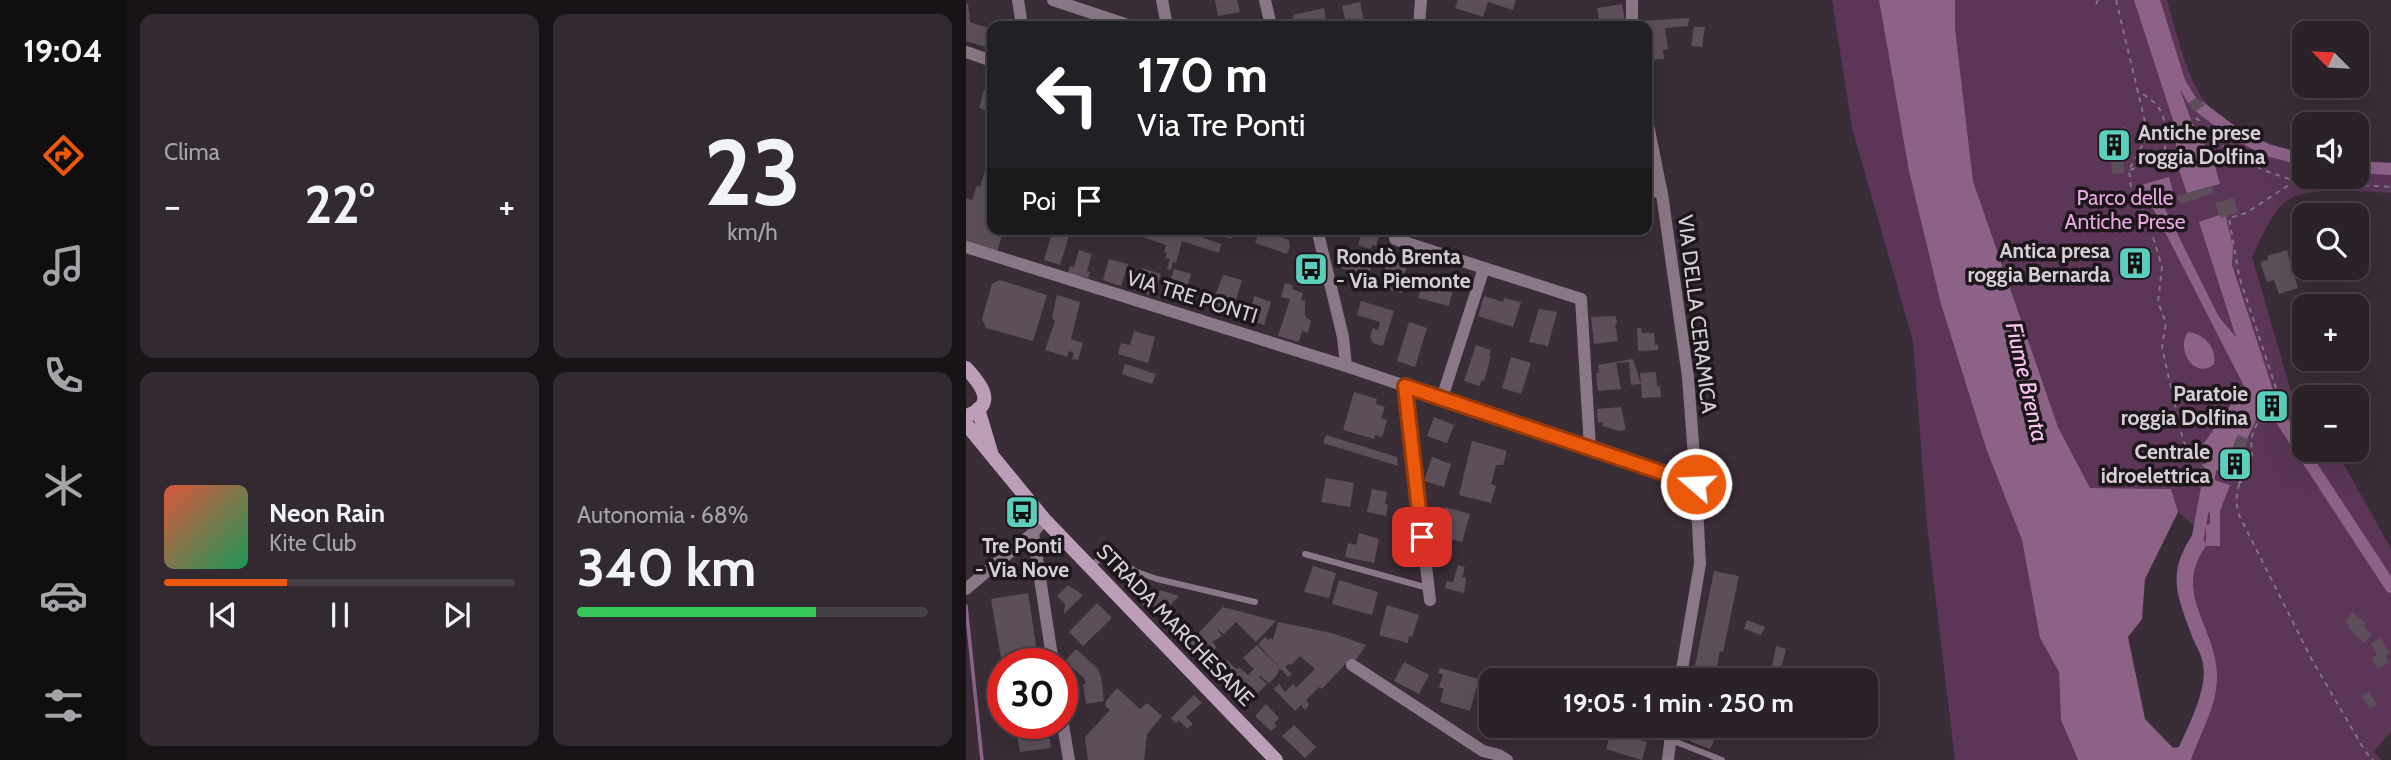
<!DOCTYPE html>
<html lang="it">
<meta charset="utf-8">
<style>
body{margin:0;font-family:Cabin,sans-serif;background:#332a31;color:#f1f3f6;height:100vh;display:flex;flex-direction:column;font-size:26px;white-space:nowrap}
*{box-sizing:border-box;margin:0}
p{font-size:23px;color:#a6a4a8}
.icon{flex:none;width:38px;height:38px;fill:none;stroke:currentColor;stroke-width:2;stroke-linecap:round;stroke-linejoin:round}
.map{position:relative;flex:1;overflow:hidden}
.side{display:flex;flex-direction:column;gap:14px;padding:14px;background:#181317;width:840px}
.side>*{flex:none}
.guide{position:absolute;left:21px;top:21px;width:665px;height:214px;border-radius:14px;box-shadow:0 7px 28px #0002,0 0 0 2px #473f46;background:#202124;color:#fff;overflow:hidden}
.needle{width:46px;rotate:294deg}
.buttons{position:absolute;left:1326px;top:21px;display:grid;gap:14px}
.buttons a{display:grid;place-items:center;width:77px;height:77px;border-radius:14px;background:#2b2229;box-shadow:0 7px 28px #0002,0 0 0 2px #473f46;font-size:35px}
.speed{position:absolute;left:21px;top:648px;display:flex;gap:14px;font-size:35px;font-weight:700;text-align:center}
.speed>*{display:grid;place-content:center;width:91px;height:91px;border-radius:50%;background:#2b2229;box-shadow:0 7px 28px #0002,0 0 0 2px #473f46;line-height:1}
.speed .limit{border:10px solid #d22;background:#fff;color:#111}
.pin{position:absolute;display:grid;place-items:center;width:60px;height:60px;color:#fff;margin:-30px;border-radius:14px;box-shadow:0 4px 10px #0006}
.me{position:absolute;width:77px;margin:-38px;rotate:289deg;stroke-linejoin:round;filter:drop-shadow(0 0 5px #0008)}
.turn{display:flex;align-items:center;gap:24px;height:147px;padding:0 35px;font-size:32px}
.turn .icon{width:91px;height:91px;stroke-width:2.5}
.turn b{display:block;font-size:49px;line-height:60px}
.then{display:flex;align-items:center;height:66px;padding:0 35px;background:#0003;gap:14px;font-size:26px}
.big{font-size:52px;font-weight:800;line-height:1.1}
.side .card{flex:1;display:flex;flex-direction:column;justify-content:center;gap:10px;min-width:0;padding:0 24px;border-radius:14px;background:#332a31}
.side .dial{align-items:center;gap:0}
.dial b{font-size:91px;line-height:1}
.song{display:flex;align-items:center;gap:21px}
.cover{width:84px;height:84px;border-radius:10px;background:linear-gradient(135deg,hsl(10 70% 55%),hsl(150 70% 35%))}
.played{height:7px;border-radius:4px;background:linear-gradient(90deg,#ea580c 35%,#473f46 35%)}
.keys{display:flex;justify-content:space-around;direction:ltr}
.heat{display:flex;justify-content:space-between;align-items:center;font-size:38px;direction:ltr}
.charge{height:10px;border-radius:5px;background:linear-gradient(90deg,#34c759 68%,#473f46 0)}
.side .tiles{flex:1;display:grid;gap:14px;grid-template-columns:repeat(2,1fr)}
.trip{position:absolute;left:513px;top:668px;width:399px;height:70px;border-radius:14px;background:#2b2229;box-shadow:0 7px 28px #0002,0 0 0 2px #473f46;font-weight:800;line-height:70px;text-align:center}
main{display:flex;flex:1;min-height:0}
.menu{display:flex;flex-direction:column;width:126px;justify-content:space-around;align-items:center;background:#110e10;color:#a6a4a8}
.menu .icon{width:49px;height:49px}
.menu .on{color:#ea580c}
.menu b{font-size:32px;color:#f1f3f6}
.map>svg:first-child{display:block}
</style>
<main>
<nav class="menu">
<b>19:04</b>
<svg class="icon on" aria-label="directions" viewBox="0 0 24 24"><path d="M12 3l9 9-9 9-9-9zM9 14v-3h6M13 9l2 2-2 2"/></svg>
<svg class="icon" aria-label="music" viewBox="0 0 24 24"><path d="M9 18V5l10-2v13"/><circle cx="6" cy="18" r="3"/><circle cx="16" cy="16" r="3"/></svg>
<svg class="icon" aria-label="phone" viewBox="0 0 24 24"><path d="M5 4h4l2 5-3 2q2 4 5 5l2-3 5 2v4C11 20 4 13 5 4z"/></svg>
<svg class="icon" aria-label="climate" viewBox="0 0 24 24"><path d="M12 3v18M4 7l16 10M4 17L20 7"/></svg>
<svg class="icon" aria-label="car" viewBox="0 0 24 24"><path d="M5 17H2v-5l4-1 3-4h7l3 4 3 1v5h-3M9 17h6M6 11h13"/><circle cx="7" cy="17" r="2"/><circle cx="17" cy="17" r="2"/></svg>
<svg class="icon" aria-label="filters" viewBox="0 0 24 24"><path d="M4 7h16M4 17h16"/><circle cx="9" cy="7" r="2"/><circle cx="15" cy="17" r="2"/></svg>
</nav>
<section class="side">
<div class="tiles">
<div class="card"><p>Clima</p>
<div class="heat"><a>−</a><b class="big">22°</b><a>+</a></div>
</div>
<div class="card dial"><b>23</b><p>km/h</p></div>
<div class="card">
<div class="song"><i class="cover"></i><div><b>Neon Rain</b><p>Kite Club</p></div></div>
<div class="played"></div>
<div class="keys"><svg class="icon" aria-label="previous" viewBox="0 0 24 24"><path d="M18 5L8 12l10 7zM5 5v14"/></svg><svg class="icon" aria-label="pause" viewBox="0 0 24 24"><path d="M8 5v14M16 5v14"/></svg><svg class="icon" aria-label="next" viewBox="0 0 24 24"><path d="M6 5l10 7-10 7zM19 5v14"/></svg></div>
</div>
<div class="card"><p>Autonomia · 68%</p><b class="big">340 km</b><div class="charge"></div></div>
</div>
</section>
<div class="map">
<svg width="1425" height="760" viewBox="0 0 1425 760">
<rect width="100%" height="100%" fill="#392d37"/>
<g fill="#5b3657">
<polygon points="866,0 913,0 943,171 1021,451 1056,540 1074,638 1093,672 1095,720 1112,760 989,760 961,526 947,341 886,128"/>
<path d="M989,0h212c9,31 16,64 32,93 20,35 70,51 106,62v22h52v-16l34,1v31c-27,-1 -88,-9 -108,11 -14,14 -22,35 -31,53l43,148 10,9v36h31l55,99v183l-17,19 7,9h-190c9,-26 26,-54 26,-82 1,-52 -47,-81 -11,-132l-9,-18 -19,-16 -7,-23 -81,-1 -32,-61 -85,-246 -18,-153z"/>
</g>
<g fill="#8c6387">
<path d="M913,0h76v28l18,153 85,246 32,61 81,1 7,23 -33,67 -3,40 -14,18 17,82 28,29 6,-1c10,-22 29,-59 24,-83 -1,-8 -6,-17 -10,-25 -17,-47 -28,-66 4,-111l9,16v-19l4,-1v-10l-8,-15 4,-2 5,-18 19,6 -10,26v35h-14c-35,49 12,81 11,132 0,28 -17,56 -26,82h-113l-17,-40 -2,-48 -19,-34 -18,-98 -35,-89 -46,-147 -32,-133z"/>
<polygon points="1168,0 1194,0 1219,80 1230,98 1222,103 1214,89 1226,123 1247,159 1254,184 1221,193 1213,170 1207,120"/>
<polygon points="1203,177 1207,192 1200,196 1197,205 1253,317 1270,337 1233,222 1259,213 1267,247 1266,265 1309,396 1307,400 1295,409 1281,439 1272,435 1256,472 1248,469 1245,461 1234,453 1236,446 1278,386 1175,185"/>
<path d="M1222,332c17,2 28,15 26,32 -19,17 -39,-15 -26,-32z"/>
</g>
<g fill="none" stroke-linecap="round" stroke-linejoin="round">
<polyline stroke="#8c6387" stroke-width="3.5" points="0,606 16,760"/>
<g stroke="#8c6387" stroke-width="12">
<polyline points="1235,108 1267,132 1301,150 1339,160"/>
<polyline points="1391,167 1425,169"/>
<polyline points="1307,407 1425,587"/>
<polyline points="1230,547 1245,466 1255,451"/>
</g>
</g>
<g fill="#5c4f5a">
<polygon points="249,0 271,0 274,12 252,16"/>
<polygon points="492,0 550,0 547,10 522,2 517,17 489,8"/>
<polygon points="394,2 399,26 381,26 376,6"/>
<polygon points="2,3 4,22 26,29 26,49 0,41 0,4"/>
<polygon points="656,4 660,26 634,26 631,8"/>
<polygon points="358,8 360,20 358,21 359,26 327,26 327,15"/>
<polygon points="723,18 722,26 699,28 702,49 697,50 698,59 681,60 681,26 675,26 674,21"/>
<polygon points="728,27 739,27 736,47 725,46"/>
<polygon points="18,90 26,93 26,112 13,108"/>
<polygon points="1230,98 1239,105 1228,112 1222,103"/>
<polygon points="1159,126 1163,133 1151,140 1152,150 1157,151 1158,173 1146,174 1143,134"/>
<polygon points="21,165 26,168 26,229 38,229 31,252 0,243 0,198 6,200 11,185 14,187"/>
<polygon points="1246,186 1248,193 1215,204 1211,199 1211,196"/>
<polygon points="1268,198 1272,212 1255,218 1249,203"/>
<polygon points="87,229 105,229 94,265 78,260"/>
<polygon points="154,229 237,229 235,237 255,244 253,253 216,241 210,263 207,262 205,270 201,269 204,259 199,258 201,253 198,252 200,245"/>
<polygon points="249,229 269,229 265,239 247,233"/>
<polygon points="287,229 310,229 308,235 323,240 324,246 321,254 289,243 293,232"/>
<polygon points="387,229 415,229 410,246 406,245 405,249 392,245 395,235 387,232"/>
<polygon points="113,250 126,254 121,271 124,272 122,278 102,274 104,266 108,267"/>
<polygon points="1321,250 1332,288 1313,294 1308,280 1301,282 1294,262 1302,260 1301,256"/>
<polygon points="379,253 407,261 401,281 395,279 397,275 375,268"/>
<polygon points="1175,254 1178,258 1174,261 1178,266 1171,272 1167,267 1161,272 1157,268"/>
<polygon points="423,256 444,259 437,278 439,279 435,293 414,287"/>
<polygon points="143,259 162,264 155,286 137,280"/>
<polygon points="176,268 195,274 187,296 170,290"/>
<polygon points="208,269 225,274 220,290 225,292 221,302 200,296"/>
<polygon points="257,275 276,280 265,316 245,307"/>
<polygon points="458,278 487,289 483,306 452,298"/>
<polygon points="34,280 81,295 67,341 20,328 16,319 26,284"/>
<polygon points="319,283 327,285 326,289 337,293 335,300 339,301 339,316 345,321 342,333 336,331 333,342 312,336 324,299 315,297"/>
<polygon points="91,295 114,302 105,339 117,343 112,360 106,359 108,353 103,351 101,357 79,350 89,321 86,318"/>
<polygon points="288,296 305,302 298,325 283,320"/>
<polygon points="518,296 537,302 538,298 555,302 547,327 512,316"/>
<polygon points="395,301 428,311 417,346 407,343 404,337 407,328 412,330 414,322 391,315"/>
<polygon points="573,309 591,312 582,346 563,342"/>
<polygon points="650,316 651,324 649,324 652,341 628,344 625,317"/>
<polygon points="443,322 461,328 449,367 431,361"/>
<polygon points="671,328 675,328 676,333 688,333 689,345 692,345 692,350 672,351"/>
<polygon points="168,331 189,337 182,363 152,354 155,343 164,345"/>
<polygon points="510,345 525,350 523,356 525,356 518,381 516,380 513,386 498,381"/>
<polygon points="545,357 565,363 555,394 536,388"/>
<polygon points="667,359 675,384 674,373 690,372 691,386 694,386 695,397 676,398 675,384 665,385 663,362 650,363 655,389 632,391 630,373 633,373 632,365"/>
<polygon points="159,364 190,374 186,384 156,374"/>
<polygon points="388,392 411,399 410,404 419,407 415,418 421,420 416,437 409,435 408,439 377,430"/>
<polygon points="655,407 660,430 653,431 637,426 637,422 632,423 631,409"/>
<polygon points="468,417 488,425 481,443 461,436"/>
<polygon points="360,435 431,457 432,466 357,443"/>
<polygon points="1272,435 1282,440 1277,453 1283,455 1273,479 1256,472"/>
<polygon points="506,441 541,451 537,465 530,465 525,484 530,486 525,503 493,495"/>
<polygon points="466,457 485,464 478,487 458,481"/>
<polygon points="360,478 388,483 384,507 355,502"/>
<polygon points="406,489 421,492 419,504 422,505 420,516 401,512"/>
<polygon points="479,507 504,514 496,542 471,535"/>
<polygon points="393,533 413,539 408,563 379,557 382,543 390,545"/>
<polygon points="492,565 499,567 496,577 500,578 498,593 479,588 481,581 487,582"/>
<polygon points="347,566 370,573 363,598 338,592"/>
<polygon points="748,571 773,576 757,652 754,651 748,681 726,681"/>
<polygon points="373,580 412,592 406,615 366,604"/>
<polygon points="102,585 117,595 98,614 99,604 91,596"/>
<polygon points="194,590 213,596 204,605 199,601 199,605 189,616 174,602 185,591 190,596"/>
<polygon points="62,593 71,652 35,658 25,599"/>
<polygon points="131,603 146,618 117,646 103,632"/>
<polygon points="421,605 453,615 446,637 443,636 442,643 413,635"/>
<polygon points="257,607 310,621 290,642 270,622 258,634 251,629 256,636 246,642 251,647 236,662 220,647"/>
<polygon points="1386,612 1400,623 1397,626 1406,635 1398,643 1382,628 1384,626 1379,622"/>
<polygon points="208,614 223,628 212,639 199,623"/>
<polygon points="781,620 799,627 795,635 778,629"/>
<polygon points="312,622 366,633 400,645 389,661 384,659 356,689 353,687 340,700 343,705 339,710 335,705 329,711 308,689 313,684 319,692 327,684 330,688 349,669 334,656 325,665 323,664 319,667 326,674 322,677 316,670 311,669 313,671 310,676 303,683 294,676 293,677 301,684 292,693 285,686 283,688 291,696 281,707 268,691 278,682 276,680 272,683 268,680 262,685 249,672 261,660 270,669 274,668 282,675 288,669 277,658 291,645 316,670 292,644 299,637 302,640 305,638 307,640"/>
<polygon points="1414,638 1424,653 1419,656 1423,662 1412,669 1405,658 1411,655 1405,643"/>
<polygon points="810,646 820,649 815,669 806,667"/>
<polygon points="110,649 132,669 135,677 138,701 120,704 117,684 120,684 118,678 99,661"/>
<polygon points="438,662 463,675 453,694 428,681"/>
<polygon points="474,668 513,679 504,711 474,702 478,689 473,687 477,674 472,673"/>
<polygon points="525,686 525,717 516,714"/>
<polygon points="151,688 174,709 181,703 196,716 181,734 178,760 122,760 119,737 144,710 139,706 140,701"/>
<polygon points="1403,692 1411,705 1404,709 1395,695"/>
<polygon points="228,695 236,703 220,717 227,724 221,729 213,720 210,723 205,718"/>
<polygon points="300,704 313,718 308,723 311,726 305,731 289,716"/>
<polygon points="72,723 82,723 82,739 84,739 85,748 54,752 50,730 72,727"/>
<polygon points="328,725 350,747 339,758 316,736"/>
<polygon points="730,726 755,726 744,749 724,741"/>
<polygon points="646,729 675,737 674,740 681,742 676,760 640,749"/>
</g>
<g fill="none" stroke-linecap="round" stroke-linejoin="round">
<g stroke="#7f757d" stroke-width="2" stroke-dasharray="5 5" stroke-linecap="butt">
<path d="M1150,0l31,130 -4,14 -14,26 2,17 19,40 12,40 -4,35 8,21 -4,25 21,92c10,25 33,32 57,43l12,-28 -1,-16 11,-29 17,-13 -40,-121 -10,-58 17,-5 49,-32"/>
<polyline points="1130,4 1132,0"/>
<polyline points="1201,127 1229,118 1233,120 1238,131 1247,140 1297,170 1329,181 1425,187"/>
<path d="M1164,170l21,-8 14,-13c2,-29 0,-44 -28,-58"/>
<polyline points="1273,484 1270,501 1273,515 1346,660 1399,751 1407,760"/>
</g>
<g stroke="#8a7787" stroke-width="6">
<polyline points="339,554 462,588"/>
<polyline points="125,566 135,558 146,557 171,572 191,579 289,602"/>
<polyline points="705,740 756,760"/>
</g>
<g stroke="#8a7787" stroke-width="12">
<polyline points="52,0 56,26"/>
<polyline points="87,0 165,26"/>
<polyline points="196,0 201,26"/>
<polyline points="299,0 305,26"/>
<polyline points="453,26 455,0"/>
<polyline points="666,26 666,0"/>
<polyline points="0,52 26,61"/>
<polyline points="681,120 696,194 722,377 730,484 734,564 714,681"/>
<polyline points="681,188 696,194"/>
<polyline points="351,229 377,337 380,366"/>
<polyline points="429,239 518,268 476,398"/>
<polyline points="0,247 380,366 730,484"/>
<polyline points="518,268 615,299 624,448"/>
<polyline points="439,386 464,600"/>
<polyline points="78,519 67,533 87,663"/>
<polyline points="0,589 67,533"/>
<polyline points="386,665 517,751 533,755 541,760"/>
<polyline points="96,719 103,760"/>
<polyline points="702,760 706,726"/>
</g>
<g stroke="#bd9eb8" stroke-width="14">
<path d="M0,368c14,15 33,37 0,48"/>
<polyline points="12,409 25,452"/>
<polyline points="0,424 78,519 310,760"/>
</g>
</g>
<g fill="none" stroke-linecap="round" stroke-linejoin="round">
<g stroke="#983908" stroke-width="18">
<polyline id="route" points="456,537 439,386 730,484"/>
</g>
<use href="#route" stroke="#ea580c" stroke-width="12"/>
</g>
<defs>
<g id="building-square" transform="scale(1.75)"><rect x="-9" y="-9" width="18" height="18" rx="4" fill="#5bcebc" stroke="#1d171c"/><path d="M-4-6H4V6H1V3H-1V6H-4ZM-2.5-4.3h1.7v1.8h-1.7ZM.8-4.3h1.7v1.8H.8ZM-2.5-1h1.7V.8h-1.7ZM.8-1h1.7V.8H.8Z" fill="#111"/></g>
<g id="bus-square" transform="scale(1.75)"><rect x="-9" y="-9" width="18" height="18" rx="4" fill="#5bcebc" stroke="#1d171c"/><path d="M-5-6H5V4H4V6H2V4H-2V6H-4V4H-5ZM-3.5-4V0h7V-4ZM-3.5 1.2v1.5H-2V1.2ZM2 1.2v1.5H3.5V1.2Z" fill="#111"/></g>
</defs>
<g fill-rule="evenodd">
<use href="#building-square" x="1148" y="145"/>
<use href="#building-square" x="1169" y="263"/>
<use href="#bus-square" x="345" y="269"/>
<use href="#building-square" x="1306" y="406"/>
<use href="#building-square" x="1269" y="464"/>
<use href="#bus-square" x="56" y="512"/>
</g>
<g text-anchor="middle" stroke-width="7" stroke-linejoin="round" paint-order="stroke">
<g font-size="21" font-weight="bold" fill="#d7cfd5" stroke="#1d171c" text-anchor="end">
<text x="1172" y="140" text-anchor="start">Antiche prese<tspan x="1172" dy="24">roggia Dolfina</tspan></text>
<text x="1144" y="258">Antica presa<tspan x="1144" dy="24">roggia Bernarda</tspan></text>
<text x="370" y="264" text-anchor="start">Rondò Brenta<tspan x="370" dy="24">- Via Piemonte</tspan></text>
<text x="1282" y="401">Paratoie<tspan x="1282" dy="24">roggia Dolfina</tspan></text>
<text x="1244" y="459">Centrale<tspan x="1244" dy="24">idroelettrica</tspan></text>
<text x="56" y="553" text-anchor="middle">Tre Ponti<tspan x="56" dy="24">- Via Nove</tspan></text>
</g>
<g font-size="21" fill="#e8a8df" stroke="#1d171c">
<text x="1159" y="205">Parco delle<tspan x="1159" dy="24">Antiche Prese</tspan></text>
</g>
<g font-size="21" fill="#d7cfd5" stroke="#1d171c">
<text transform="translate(226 297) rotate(17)" y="7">VIA TRE PONTI</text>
<text transform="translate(731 314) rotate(83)" y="7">VIA DELLA CERAMICA</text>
<text transform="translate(209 625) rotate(46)" y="7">STRADA MARCHESANE</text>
</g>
<g font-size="23" font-style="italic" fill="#f9c5f1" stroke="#1d171c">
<text transform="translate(1061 382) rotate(77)" y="8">Fiume Brenta</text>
</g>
</g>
</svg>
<div class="buttons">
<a><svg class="needle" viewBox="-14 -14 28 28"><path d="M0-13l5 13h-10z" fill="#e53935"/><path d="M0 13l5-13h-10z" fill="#a6a4a8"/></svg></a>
<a><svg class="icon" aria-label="sound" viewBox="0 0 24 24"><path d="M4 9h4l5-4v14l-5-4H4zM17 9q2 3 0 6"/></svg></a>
<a><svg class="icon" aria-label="search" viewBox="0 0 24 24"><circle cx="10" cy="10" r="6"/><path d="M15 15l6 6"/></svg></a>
<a>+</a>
<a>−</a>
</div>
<div class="speed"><div class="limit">30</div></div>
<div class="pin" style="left:456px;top:537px;background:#d93025"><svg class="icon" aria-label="arrive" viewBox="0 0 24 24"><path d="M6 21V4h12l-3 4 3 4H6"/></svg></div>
<svg class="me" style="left:730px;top:484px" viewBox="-20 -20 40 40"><circle r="17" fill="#ea580c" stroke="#fff" stroke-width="3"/><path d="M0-11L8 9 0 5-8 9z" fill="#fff"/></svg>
<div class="trip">19:05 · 1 min · 250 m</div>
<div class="guide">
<div class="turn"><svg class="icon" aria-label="left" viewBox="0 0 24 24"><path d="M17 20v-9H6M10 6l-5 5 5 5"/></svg><div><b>170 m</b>Via Tre Ponti</div></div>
<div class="then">Poi<svg class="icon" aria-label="arrive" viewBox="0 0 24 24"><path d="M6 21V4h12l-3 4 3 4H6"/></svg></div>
</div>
</div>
</main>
